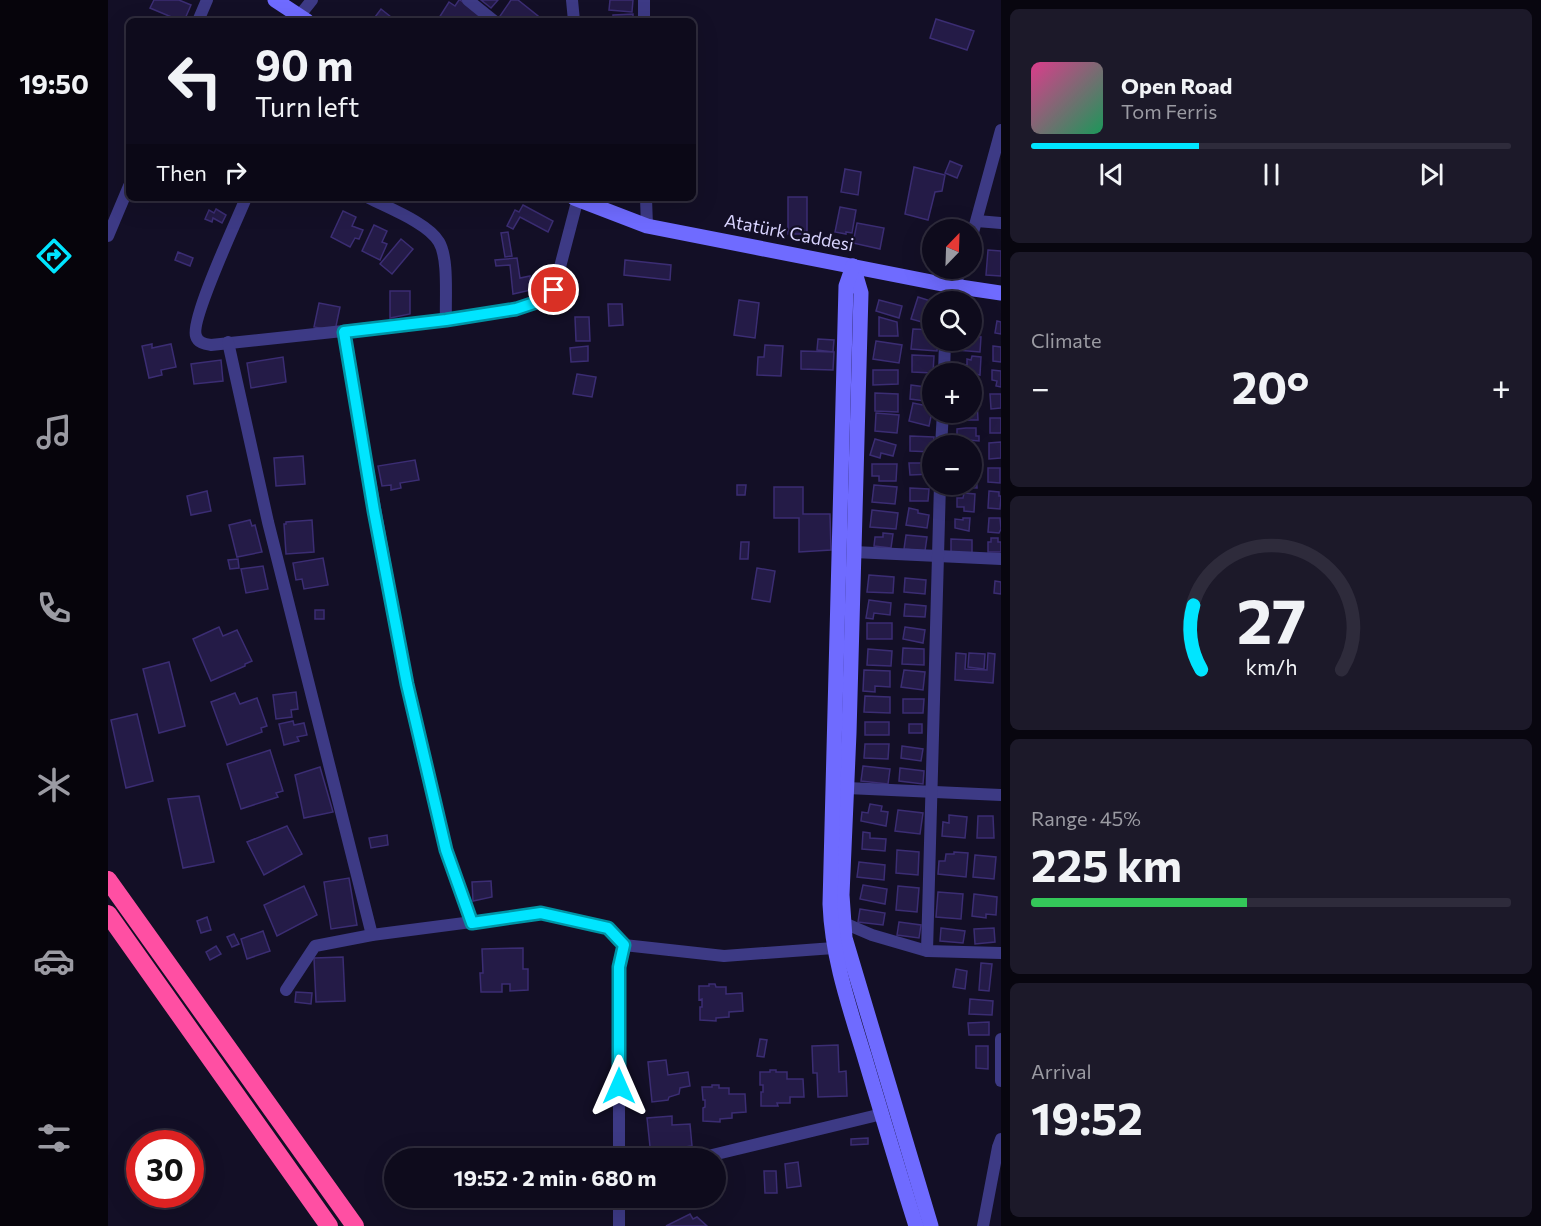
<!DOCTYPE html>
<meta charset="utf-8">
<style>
body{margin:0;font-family:Commissioner,sans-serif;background:#1c1929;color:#f1f3f6;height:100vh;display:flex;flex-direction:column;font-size:22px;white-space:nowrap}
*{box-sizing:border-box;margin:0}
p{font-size:20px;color:#9b9ba3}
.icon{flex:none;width:33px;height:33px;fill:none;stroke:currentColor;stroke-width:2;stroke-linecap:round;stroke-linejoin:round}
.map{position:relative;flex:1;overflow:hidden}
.details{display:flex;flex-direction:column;gap:9px;padding:9px;background:#08060f;width:540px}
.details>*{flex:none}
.guide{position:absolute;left:18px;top:18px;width:570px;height:183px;border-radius:9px;box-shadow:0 6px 24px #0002,0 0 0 2px #2e2b3b;background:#0e0b1c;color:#f1f3f6;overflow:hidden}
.needle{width:39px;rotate:23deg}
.fabs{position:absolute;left:814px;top:219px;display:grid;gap:12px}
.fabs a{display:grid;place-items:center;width:60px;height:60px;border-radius:50%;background:#0e0b1c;box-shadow:0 6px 24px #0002,0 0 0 2px #2e2b3b;font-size:30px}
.speed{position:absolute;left:18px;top:1130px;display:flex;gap:12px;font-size:30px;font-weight:700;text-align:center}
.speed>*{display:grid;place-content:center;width:78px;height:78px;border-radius:50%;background:#0e0b1c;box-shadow:0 6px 24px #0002,0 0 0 2px #2e2b3b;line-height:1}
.speed .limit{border:9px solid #d22;background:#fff;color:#111}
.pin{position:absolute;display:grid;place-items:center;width:51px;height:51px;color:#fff;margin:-26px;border:3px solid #fff;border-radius:50%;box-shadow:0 2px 6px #0007}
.me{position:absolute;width:66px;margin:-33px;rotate:0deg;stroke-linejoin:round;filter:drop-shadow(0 0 4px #0008)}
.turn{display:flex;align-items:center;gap:21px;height:126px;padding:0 30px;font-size:27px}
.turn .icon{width:78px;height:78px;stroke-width:2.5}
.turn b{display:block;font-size:42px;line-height:51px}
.then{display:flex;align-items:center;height:57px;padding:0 30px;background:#0003;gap:12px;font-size:22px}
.big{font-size:45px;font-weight:700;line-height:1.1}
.details .widget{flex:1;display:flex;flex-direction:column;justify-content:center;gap:9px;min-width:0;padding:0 21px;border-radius:9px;background:#1c1929}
.details .dial{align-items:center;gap:0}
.dial svg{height:156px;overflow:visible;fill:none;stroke:#2e2b3b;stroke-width:7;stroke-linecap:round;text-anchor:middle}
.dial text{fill:#f1f3f6;stroke:none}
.song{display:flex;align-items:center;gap:18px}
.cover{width:72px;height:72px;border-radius:9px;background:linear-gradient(135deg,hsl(330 70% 55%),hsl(150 70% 35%))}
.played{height:6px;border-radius:3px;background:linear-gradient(90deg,#00e5ff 35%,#2e2b3b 35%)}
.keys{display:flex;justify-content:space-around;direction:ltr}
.heat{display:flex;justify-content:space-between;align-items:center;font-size:33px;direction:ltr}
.charge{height:9px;border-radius:4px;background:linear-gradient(90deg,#34c759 45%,#2e2b3b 0)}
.trip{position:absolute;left:276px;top:1148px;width:342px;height:60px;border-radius:30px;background:#0e0b1c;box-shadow:0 6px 24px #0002,0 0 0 2px #2e2b3b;font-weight:700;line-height:60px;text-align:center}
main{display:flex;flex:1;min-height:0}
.dock{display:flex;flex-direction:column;width:108px;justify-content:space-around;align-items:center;background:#06040b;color:#9b9ba3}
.dock .icon{width:42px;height:42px}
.dock .on{color:#00e5ff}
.dock b{font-size:27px;color:#f1f3f6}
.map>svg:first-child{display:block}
</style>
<main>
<nav class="dock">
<b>19:50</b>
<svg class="icon on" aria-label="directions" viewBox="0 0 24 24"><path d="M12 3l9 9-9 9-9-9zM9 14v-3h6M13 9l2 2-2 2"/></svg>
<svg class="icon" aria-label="music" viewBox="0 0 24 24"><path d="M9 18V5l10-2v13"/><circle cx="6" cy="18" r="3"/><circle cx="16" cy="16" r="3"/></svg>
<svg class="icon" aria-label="phone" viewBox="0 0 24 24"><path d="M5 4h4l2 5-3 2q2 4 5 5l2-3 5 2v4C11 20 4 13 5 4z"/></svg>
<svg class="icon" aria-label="climate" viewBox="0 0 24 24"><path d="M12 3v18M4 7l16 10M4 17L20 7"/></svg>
<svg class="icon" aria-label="car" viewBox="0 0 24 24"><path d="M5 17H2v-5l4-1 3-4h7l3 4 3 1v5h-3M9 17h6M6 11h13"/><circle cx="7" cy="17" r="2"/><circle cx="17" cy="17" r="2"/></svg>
<svg class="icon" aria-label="filters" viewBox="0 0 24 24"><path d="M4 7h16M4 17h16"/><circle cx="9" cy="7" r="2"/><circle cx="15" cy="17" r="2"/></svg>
</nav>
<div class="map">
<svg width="893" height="1226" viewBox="0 0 893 1226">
<rect width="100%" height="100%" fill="#130f26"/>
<g fill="#241b47" stroke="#3b2d73" stroke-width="1.5">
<polygon points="46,0 71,0 83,5 76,21 73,21 42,8"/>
<polygon points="351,0 352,0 383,21 329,21 341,2 347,6"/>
<polygon points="373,0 390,0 383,8"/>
<polygon points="403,0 410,0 430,16 427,21 398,21 392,16"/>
<polygon points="502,0 525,0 524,12 501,10"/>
<polygon points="273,9 288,21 264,21"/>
<polygon points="525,14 525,21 505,21 505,15"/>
<polygon points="828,19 866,31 859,50 822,38"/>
<polygon points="842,161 854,166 849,178 837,173"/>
<polygon points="806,167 837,175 834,191 827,192 820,220 797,214"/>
<polygon points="737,169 753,172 750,195 733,192"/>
<rect x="680" y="197" width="19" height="37"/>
<polygon points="415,205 445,221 440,232 412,217 405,229 399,226 407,210 411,212"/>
<polygon points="732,207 748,210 744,233 738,232 738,234 727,232"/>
<polygon points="108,209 118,215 114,223 105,218 104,222 97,219 101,210 106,213"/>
<polygon points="235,211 248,217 244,226 255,230 251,239 247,238 242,247 223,237"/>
<polygon points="853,221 861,223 860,230 851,230"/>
<polygon points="749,223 776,228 772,249 745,243"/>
<polygon points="266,225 279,231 274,242 279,244 272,260 254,251"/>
<polygon points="400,232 404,256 397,257 393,233"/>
<polygon points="293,239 305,249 284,274 272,264"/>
<polygon points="880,250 893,251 893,276 878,275"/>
<polygon points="70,252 85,258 82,266 67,260"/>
<polygon points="409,258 412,278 422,276 423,290 405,294 402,265 388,266 387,260"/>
<polygon points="517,260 563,265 562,280 516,275"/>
<polygon points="282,291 302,291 302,314 282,318"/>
<polygon points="810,297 826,302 825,325 803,319"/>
<polygon points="631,300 651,303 647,338 626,335"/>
<polygon points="771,300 794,306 791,318 768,311"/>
<polygon points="211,303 232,307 227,331 206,327"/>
<polygon points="500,304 514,304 515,325 501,326"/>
<polygon points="467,317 481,317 482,341 468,341"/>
<polygon points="771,317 789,322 790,336 771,336"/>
<polygon points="864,317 872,318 870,331 864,329"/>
<polygon points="889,321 893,322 893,334 887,333"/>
<polygon points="805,329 825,330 825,340 830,340 829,351 803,349"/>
<polygon points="864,336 873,337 872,352 848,350 848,340 864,340"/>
<polygon points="710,339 726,340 725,352 709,350"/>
<polygon points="768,341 794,345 791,363 765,359"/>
<polygon points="44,344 44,348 63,344 68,367 53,370 54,375 41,378 34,346"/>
<polygon points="657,345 675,346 673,376 649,375 650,357 656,357"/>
<polygon points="480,346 480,361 463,362 462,348"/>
<polygon points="885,346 893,347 893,362 885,361"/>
<polygon points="693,351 726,352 725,370 693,369"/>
<polygon points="804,355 826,356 825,373 804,372"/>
<polygon points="864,356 873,357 872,375 852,371 853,364 859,365 859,359 863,360"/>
<polygon points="175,357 178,382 143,388 139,363"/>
<polygon points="113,360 115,381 86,384 83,364"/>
<polygon points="765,370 790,370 790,384 765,385"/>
<polygon points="884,370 893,371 893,387 888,386 889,381 884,380"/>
<polygon points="469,374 488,377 484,397 465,394"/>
<rect x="864" y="382" width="6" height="16"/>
<polygon points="803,385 825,388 825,402 802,399"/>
<polygon points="767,393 790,394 790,412 767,411"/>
<polygon points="882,394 893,394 893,408 883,409"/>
<polygon points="864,400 869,400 870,420 858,420 858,415 851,416 851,412 864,412"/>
<polygon points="805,403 825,407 821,426 801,421"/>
<polygon points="768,413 791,415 789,433 767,431"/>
<rect x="882" y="418" width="11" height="15"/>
<polygon points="858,428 868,428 868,436 871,436 871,441 849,439 849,429"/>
<polygon points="802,436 826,437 825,452 802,451"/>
<polygon points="767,439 788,445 785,456 773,453 772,458 762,455"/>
<polygon points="893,442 893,458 881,459 881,443"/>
<polygon points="864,451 869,451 869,465 866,466 864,466"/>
<polygon points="195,456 197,484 168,486 166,458"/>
<polygon points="307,460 311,480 292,483 293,488 283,490 283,485 274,486 270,466"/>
<polygon points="801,463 824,463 825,474 802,475"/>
<polygon points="764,464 789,464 788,481 771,481 771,476 764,476"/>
<polygon points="880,468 892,468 892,483 880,482"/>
<polygon points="864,469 868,469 869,488 849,487 849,484 864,484"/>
<polygon points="629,485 638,485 637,495 629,495"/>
<polygon points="766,485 789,487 787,504 764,502"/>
<polygon points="666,487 695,487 695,514 722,514 723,550 691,552 691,518 666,518"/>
<polygon points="802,488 821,489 820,501 802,501"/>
<polygon points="99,491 103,511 83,515 79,496"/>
<polygon points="881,491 891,492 891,496 893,496 892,509 880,508"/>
<polygon points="856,493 867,494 866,512 856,511 856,507 849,507 849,498 855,498"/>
<polygon points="801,508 810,510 810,513 821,515 819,528 798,525"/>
<polygon points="764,510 790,513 788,529 762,527"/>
<polygon points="855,518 862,518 861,531 847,528 847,519 855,520"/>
<polygon points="881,518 892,518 893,529 891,533 880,532"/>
<polygon points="142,520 144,526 147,525 154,552 129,557 121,525"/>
<polygon points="204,520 206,552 178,554 176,524 178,524 178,522"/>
<polygon points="775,533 785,534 783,548 766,546 767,537 775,537"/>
<polygon points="798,535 819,537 817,551 796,549"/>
<polygon points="883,538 890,538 890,542 893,542 893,552 880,552 880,542 883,542"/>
<polygon points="843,539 864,540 864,554 843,553"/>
<polygon points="633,542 641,542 640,559 632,559"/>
<polygon points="215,558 220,585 196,589 194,579 188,580 185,563"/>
<polygon points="130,559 131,568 122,569 120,560"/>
<polygon points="155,566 160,589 138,593 133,569"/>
<polygon points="649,568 667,571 662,602 644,599"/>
<polygon points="761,575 786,577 785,593 759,592"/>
<polygon points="797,578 818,580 817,594 796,592"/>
<polygon points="887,581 893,582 893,594 886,593"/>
<polygon points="761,600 783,603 782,615 766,613 765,619 758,618"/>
<polygon points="797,604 818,606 817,617 796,616"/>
<rect x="207" y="610" width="9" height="9"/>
<rect x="759" y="623" width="25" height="16"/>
<polygon points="111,627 115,636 129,630 144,661 137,664 137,666 103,681 85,639"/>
<polygon points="797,627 817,630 815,643 795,639"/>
<polygon points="795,648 816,649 816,665 794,664"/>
<polygon points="760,649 784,651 783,666 759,665"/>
<polygon points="848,653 858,654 857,669 879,670 880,653 887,654 885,683 847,680"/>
<polygon points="861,653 877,654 876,669 860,667"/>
<polygon points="61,662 77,726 51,733 35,669"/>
<polygon points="756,670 782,671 782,687 767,686 767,692 755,691"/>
<polygon points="796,670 817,672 815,690 793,687"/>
<polygon points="188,692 190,709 183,710 184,717 168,719 165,695"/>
<polygon points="127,693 132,704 149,698 159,726 153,728 154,732 119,745 103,702"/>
<polygon points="757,696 782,697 782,713 756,712"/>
<polygon points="795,699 816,699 815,713 795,713"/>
<polygon points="29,714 45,781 18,788 3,720"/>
<polygon points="185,721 186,725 196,723 199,735 189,737 191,741 176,745 171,724"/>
<rect x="757" y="722" width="24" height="13"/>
<rect x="801" y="724" width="13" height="9"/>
<polygon points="757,744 781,744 780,759 756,758"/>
<polygon points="794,746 815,749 813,761 793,758"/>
<polygon points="162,750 175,791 168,793 170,797 133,809 119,764"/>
<polygon points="755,766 782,769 780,784 753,781"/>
<polygon points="212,767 225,812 196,818 187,775"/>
<polygon points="792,768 816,771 815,784 791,781"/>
<polygon points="91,796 106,862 75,868 60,799"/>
<polygon points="762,804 774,806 773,811 780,812 778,826 753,821 754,812 760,813"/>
<polygon points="790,810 815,813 812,834 787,831"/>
<polygon points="841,815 859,817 857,838 834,836 835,822 841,823"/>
<polygon points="870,816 885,816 886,838 869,838"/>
<polygon points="179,826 194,854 156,875 139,842"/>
<polygon points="755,832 762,833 762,838 778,839 777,851 754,849"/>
<polygon points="279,835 280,845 263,848 261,838"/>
<polygon points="789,850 811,852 810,875 788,873"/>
<polygon points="846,852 860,853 858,877 830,874 831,861 837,861 838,854 846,854"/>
<polygon points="867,855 888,857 886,879 865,877"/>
<polygon points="751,862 777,865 776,880 749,877"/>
<polygon points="241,878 249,925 223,929 216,882"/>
<polygon points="383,881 384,897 365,901 364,882"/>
<polygon points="755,885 779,889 777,904 752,899"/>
<polygon points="196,886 209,915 169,936 156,905"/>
<polygon points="790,886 811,888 809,912 788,910"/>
<polygon points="830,892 855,894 853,919 828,917"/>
<polygon points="866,894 889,897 888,915 878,914 878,918 864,916"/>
<polygon points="752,909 777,913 775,925 750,922"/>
<polygon points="99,917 103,930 93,933 89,921"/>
<polygon points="791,922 813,925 811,938 789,935"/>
<polygon points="833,928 857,931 855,943 832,941"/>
<polygon points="886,928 887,942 867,944 866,929"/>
<polygon points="155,931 162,951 139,959 133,939"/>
<polygon points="126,934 131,944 124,947 119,937"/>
<polygon points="108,946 113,954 102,960 98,952"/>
<polygon points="415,948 415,969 420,969 420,990 402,991 402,984 394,984 394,992 373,992 372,973 375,973 374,949"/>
<polygon points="235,957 237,1001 208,1002 206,958"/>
<polygon points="873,963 884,964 881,991 871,990"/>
<polygon points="848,969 859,971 857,989 845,987"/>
<polygon points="601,984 607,984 608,987 618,987 618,994 634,993 635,1011 621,1012 621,1017 608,1018 608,1021 592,1020 592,1007 594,1007 594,999 591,1000 591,986 601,986"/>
<polygon points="188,992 204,993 203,1004 187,1002"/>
<polygon points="862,999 885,1001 884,1015 861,1014"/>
<polygon points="881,1022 881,1035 861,1035 860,1023"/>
<polygon points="652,1039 659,1040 656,1057 649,1056"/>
<polygon points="730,1045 731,1072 738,1071 739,1096 710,1097 709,1073 705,1073 704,1046"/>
<polygon points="868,1046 880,1046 880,1069 868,1068"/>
<polygon points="558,1060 560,1075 580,1072 582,1086 572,1088 571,1094 561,1097 560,1100 544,1102 540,1062"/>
<polygon points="662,1070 668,1070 668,1072 679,1072 679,1079 695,1079 696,1097 682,1097 682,1103 669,1103 670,1106 653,1106 653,1092 655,1092 655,1085 652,1085 652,1072 662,1072"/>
<polygon points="604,1085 611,1085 611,1088 621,1088 621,1094 637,1094 638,1112 624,1113 624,1118 612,1119 612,1122 595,1121 595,1108 597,1107 597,1100 595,1100 594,1087 604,1087"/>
<polygon points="564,1116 564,1125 582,1124 584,1146 570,1148 568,1155 561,1153 560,1158 551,1158 551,1153 543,1156 539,1118"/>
<polygon points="760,1138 760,1144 743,1145 743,1139"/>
<polygon points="690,1162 693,1186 679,1188 677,1164"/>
<polygon points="656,1171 668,1171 669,1193 657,1193"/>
<polygon points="582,1214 585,1219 589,1217 599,1226 558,1226"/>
</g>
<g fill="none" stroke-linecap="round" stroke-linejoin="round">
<g stroke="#3d3a85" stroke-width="12">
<polyline points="360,0 386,21"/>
<polyline points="464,0 466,21"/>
<polyline points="536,0 536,21"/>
<polyline points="192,15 204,0"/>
<polyline points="90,21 99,0"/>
<path d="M138,198c-9,22 -56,122 -50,138 2,7 9,8 15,9l235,-25 70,-11 27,-9 11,-10 24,-92"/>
<path d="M261,198c19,10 59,25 70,44 10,17 6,57 7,78"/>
<polyline points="538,198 539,226"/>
<polyline points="869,221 893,223"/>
<polyline points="0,236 21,186"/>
<polyline points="864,236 893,130"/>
<polyline points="847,286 853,268"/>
<polyline points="839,302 839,285"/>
<polyline points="235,332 299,684 338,850 364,923"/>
<polyline points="120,342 160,522 264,935"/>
<polyline points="836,374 837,340"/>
<polyline points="833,446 835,412"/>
<polyline points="746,552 893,559"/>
<polyline points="739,788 893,795"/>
<polyline points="736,923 764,935 819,951 893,953"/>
<polyline points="819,951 832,484"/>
<polyline points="178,990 207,946 264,935 433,913 500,928 516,945 616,956 726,948"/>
<polyline points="893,1039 893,1081"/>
<polyline points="511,1158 511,967 516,945"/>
<polyline points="592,1158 774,1114"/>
<polyline points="511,1226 511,1197"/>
<polyline points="875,1226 890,1147 893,1139"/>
</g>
<g stroke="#6f6bff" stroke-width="15">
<polyline points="167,0 199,21"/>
<polyline points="466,198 539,226 839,285 893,293"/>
<polyline points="745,266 753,293 741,733 734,895 737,938 823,1226"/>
<path d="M745,266l-7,20 -16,618c2,53 19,102 34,151 17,57 34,114 52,171"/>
</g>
<g stroke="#ff4fa3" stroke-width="18">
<polyline points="0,880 247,1226"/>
<polyline points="0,914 221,1226"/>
</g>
</g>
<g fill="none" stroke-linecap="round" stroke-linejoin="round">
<g stroke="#0095a6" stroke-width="15">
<polyline id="route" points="446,290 435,300 408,309 338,320 236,332 266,511 299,684 338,850 364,923 433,913 500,928 516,945 511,967 511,1086"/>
</g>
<use href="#route" stroke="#00e5ff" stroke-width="10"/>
</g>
<g text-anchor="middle" stroke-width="4.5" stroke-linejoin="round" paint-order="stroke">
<g font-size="18" fill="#d9d4ff" stroke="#130f26">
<text transform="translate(681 233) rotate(11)" y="6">Atatürk Caddesi</text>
</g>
</g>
</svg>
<div class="fabs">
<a><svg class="needle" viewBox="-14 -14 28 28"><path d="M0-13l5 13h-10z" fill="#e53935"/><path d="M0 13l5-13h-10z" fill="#9b9ba3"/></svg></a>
<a><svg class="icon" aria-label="search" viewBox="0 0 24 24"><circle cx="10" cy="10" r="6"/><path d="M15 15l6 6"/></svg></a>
<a>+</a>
<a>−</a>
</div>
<div class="speed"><div class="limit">30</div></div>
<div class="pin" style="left:446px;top:290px;background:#d93025"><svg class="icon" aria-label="arrive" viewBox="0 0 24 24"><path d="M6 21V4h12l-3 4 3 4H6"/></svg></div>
<svg class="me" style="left:511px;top:1086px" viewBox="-20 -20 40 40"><path d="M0-17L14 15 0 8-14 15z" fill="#00e5ff" stroke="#fff" stroke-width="4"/></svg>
<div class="trip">19:52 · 2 min · 680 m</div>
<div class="guide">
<div class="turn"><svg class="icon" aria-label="left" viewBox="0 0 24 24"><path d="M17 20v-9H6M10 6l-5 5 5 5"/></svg><div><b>90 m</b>Turn left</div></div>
<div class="then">Then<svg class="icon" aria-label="right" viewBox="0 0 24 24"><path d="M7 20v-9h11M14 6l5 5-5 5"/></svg></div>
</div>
</div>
<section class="details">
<div class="widget">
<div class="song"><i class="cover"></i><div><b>Open Road</b><p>Tom Ferris</p></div></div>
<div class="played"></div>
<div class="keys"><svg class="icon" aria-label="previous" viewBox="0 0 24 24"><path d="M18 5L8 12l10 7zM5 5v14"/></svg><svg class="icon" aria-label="pause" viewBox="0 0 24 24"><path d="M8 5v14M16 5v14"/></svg><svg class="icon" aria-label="next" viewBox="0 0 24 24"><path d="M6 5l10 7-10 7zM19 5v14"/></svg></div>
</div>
<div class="widget"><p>Climate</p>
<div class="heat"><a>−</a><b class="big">20°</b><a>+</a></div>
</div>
<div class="widget dial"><svg viewBox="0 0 100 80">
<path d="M14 69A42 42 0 1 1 86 69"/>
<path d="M14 69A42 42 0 0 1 10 36" stroke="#00e5ff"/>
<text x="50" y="56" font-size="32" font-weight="700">27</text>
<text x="50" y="72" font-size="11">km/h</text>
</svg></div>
<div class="widget"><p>Range · 45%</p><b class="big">225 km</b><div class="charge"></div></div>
<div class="widget"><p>Arrival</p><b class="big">19:52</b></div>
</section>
</main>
